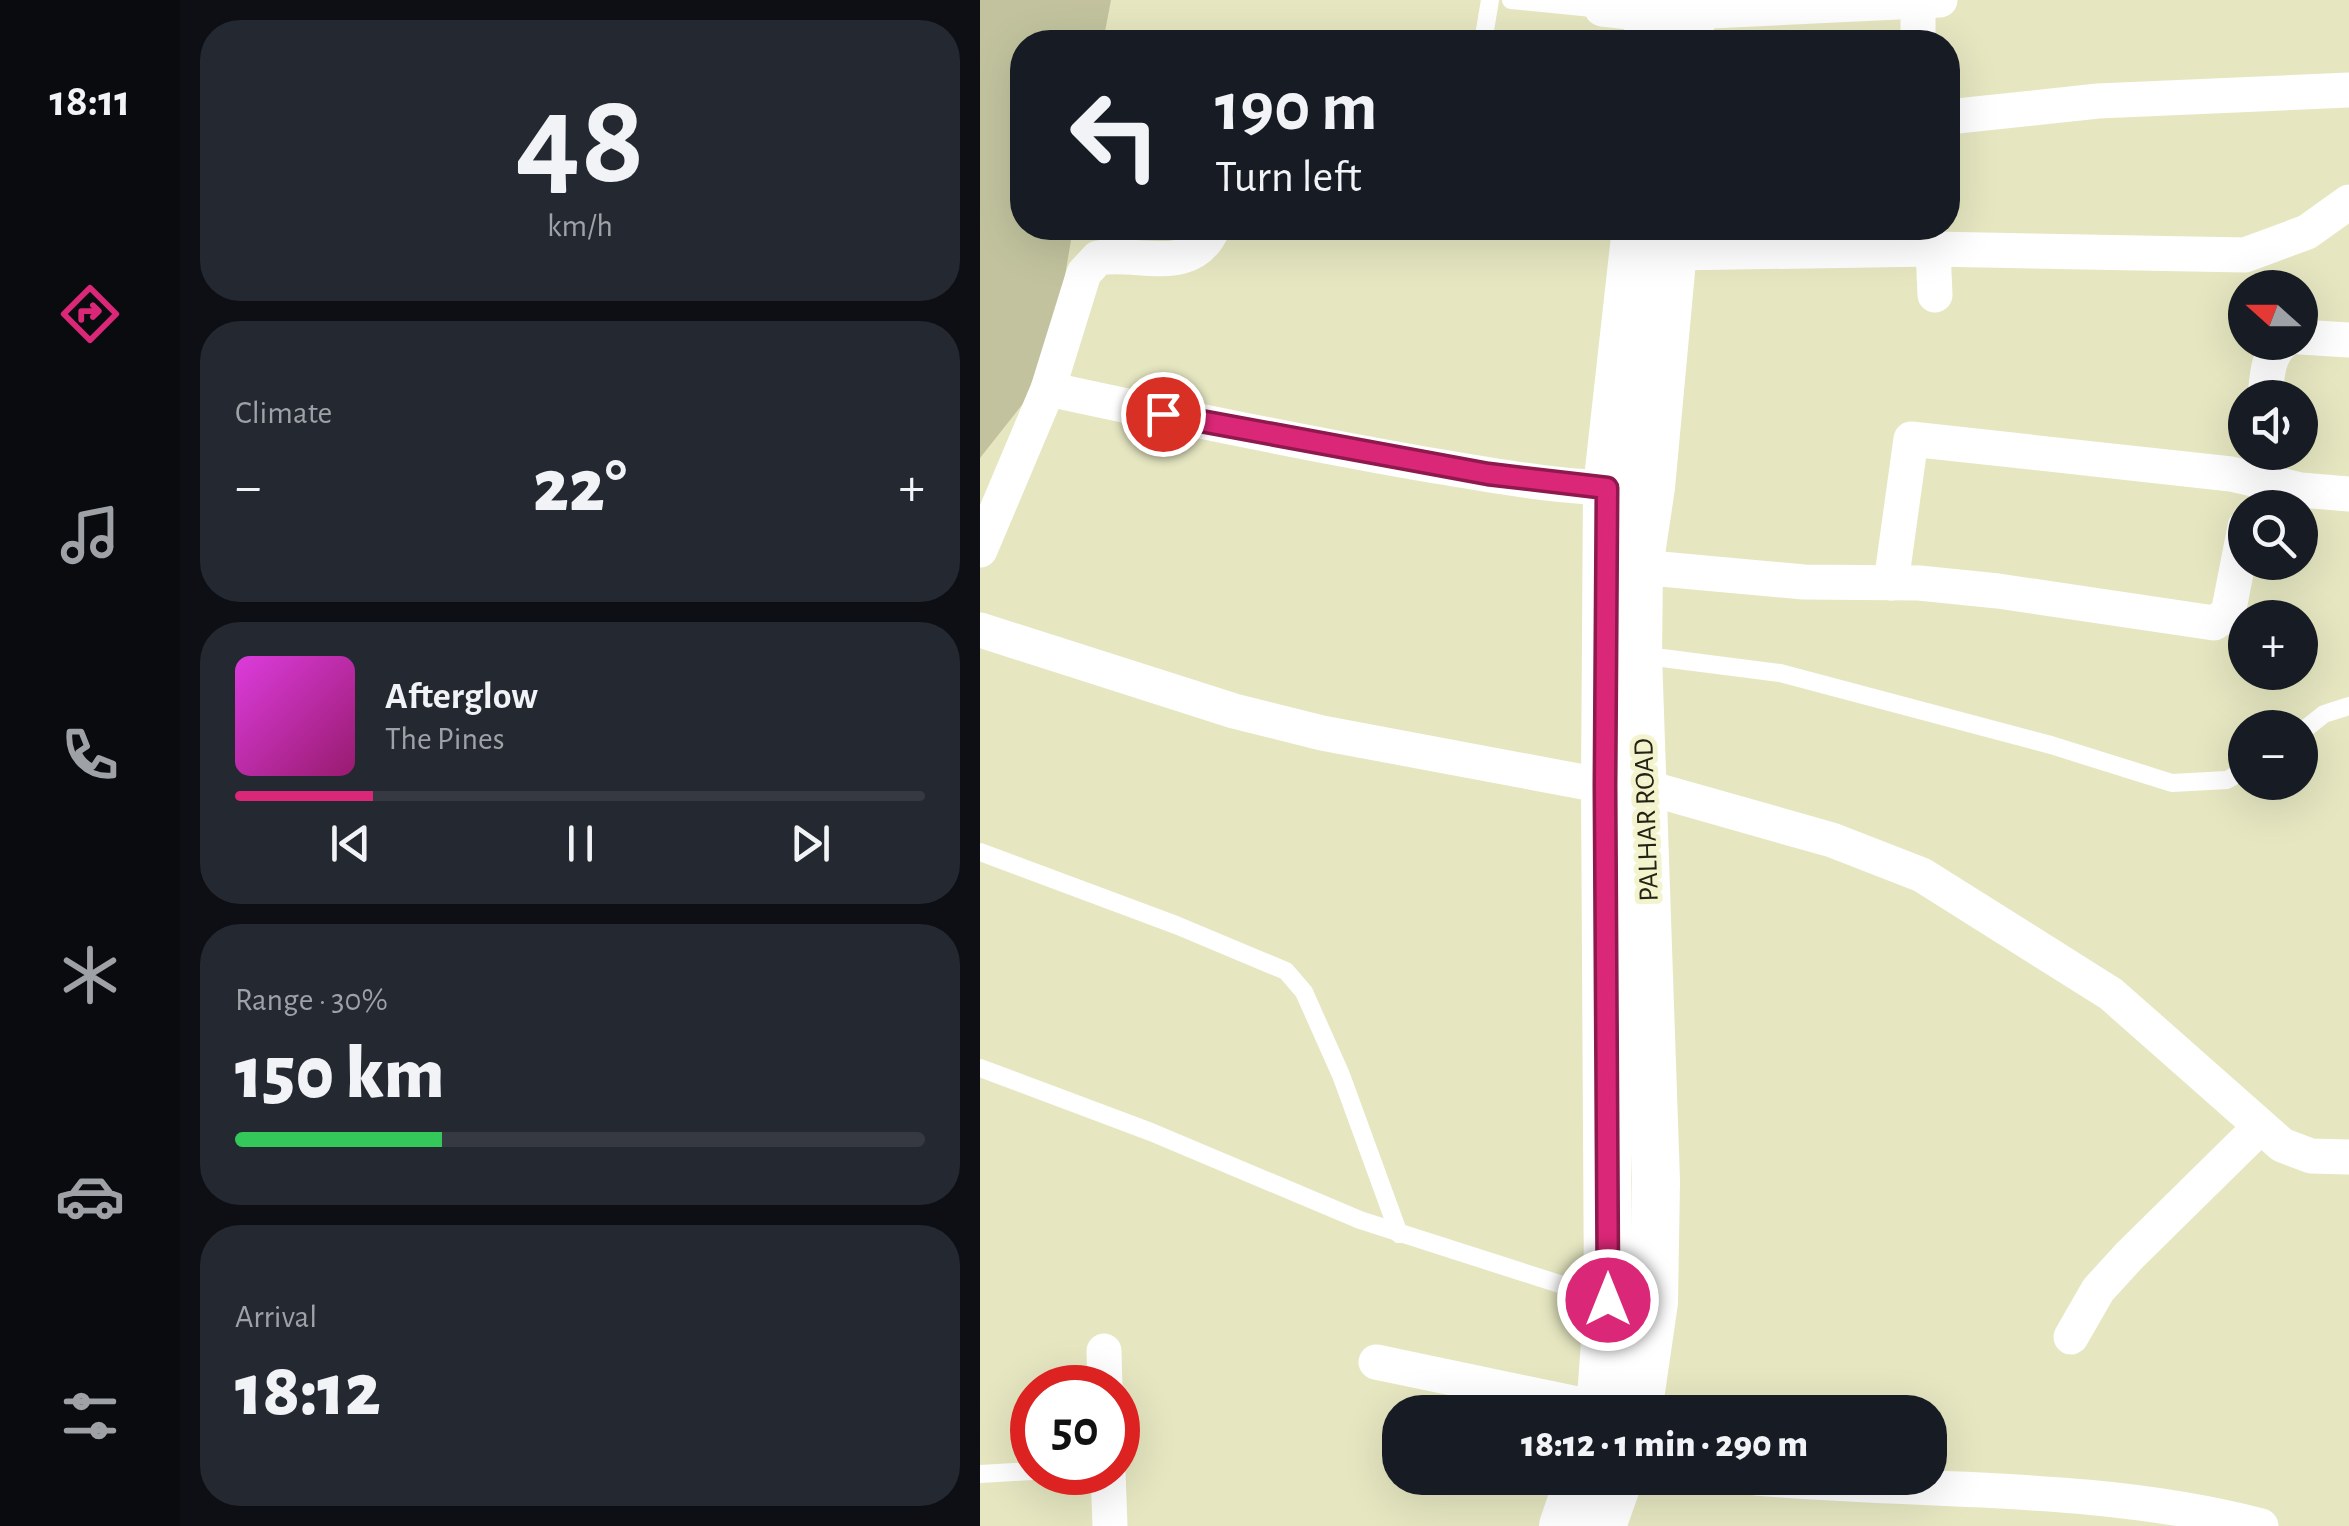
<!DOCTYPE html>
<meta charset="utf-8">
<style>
body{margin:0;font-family:"Alegreya Sans",sans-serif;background:#242831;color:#f1f3f6;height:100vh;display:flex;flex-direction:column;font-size:38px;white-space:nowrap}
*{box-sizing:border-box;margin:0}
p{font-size:32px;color:#9ea1a6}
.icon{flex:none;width:55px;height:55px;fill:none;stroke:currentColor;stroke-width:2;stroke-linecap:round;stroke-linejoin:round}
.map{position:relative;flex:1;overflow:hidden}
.panel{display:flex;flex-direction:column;gap:20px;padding:20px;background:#0d0f14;width:800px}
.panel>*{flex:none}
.top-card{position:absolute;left:30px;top:30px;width:950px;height:210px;border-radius:40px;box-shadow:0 10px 40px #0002;background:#171b24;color:#f1f3f6;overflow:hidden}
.needle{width:65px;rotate:291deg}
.controls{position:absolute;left:1248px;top:270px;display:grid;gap:20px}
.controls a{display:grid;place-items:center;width:90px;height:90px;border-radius:50%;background:#171b24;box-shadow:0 10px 40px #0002;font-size:50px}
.speed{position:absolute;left:30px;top:1365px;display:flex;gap:20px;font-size:50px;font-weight:700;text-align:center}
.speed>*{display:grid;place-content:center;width:130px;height:130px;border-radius:50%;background:#171b24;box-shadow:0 10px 40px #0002;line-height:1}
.speed .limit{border:15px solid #d22;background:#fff;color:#111}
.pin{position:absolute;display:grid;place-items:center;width:85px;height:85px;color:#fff;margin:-42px;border:5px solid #fff;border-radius:50%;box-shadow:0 2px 10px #0007}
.me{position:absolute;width:110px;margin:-55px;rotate:0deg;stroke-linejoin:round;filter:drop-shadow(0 0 8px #0008)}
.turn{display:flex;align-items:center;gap:35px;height:210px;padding:0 40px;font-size:45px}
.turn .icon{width:130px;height:130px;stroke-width:2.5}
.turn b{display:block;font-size:70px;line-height:85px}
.big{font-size:75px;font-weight:800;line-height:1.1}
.panel .widget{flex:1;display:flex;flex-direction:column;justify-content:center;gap:15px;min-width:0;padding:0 35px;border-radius:40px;background:#242831}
.panel .dial{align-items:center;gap:0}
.dial b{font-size:130px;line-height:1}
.song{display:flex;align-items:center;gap:30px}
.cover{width:120px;height:120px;border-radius:15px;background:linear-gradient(135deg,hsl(300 70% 55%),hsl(320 70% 35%))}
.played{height:10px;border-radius:5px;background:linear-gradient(90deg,#db2777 20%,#363941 20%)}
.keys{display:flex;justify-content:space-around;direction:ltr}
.heat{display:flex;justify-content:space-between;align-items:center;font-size:55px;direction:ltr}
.charge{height:15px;border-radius:8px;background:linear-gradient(90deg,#34c759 30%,#363941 0)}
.trip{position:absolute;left:402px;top:1395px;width:565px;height:100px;border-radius:40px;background:#171b24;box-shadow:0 10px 40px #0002;font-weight:800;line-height:100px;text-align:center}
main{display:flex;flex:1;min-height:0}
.menu{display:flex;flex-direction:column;width:180px;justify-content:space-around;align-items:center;background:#090b0e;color:#9ea1a6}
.menu .icon{width:70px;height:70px}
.menu .on{color:#db2777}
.menu b{font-size:45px;color:#f1f3f6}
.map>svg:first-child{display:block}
</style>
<main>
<nav class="menu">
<b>18:11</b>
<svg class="icon on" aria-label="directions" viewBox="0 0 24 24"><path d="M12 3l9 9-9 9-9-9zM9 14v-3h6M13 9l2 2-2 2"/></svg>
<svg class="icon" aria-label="music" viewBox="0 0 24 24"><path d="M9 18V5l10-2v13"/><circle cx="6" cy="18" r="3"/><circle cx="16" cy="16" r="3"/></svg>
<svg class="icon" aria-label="phone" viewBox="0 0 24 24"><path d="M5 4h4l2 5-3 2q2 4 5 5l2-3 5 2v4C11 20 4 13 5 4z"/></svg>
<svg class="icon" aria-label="climate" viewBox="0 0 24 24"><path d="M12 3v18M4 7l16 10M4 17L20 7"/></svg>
<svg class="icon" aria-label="car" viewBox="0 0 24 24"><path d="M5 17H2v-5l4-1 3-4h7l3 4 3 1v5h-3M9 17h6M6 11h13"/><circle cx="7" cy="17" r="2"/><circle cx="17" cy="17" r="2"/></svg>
<svg class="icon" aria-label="filters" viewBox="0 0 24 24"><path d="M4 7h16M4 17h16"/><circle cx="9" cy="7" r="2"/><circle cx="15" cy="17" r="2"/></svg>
</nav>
<section class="panel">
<div class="widget dial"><b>48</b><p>km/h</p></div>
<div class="widget"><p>Climate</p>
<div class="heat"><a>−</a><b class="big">22°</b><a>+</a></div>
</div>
<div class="widget">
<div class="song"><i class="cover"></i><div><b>Afterglow</b><p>The Pines</p></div></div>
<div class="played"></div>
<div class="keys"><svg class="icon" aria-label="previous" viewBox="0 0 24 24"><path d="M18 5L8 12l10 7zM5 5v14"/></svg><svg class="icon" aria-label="pause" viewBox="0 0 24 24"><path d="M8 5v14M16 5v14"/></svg><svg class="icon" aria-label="next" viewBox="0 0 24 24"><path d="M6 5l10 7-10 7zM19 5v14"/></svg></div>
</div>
<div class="widget"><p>Range · 30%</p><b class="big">150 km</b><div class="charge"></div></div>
<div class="widget"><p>Arrival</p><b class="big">18:12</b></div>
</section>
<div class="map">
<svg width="1369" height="1526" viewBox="0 0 1369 1526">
<rect width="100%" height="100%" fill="#e6e7c1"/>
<polygon fill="#c2c39e" points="0,0 131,0 123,42 42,42 42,228 93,228 69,371 0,458"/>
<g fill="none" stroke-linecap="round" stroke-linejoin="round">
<g stroke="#fff" stroke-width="18">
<polyline points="531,0 622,9"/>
<polyline points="503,42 510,0"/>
<polyline points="659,655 800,673 1071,745 1192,783 1247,780 1265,770"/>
<polyline points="1320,733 1344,714 1369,706"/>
<polyline points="0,852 196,925 306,971 324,992 361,1075 419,1234"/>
<polyline points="0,1068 171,1132 380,1220 623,1298"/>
<polyline points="0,1474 52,1471"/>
</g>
<g stroke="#fff" stroke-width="35">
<polyline points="622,9 669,14 960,0"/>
<polyline points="938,42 938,2"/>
<polyline points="968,117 1118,101 1369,90"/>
<polyline points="953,249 955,295"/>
<polyline points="693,253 953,249 1265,255 1327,232 1369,202"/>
<polyline points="1320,337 1369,340"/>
<path d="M68,389c125,27 250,53 376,75 68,11 138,25 206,24"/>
<path d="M1285,398c2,-21 2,-42 18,-56"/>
<path d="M0,550l68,-161 36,-116 14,-15c43,-7 93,19 115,-30"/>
<polyline points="659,567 824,582 939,583 1018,591 1234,623 1248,614 1265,527"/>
<polyline points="911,583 931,439 1251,474 1321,490 1369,494"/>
<polyline points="0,630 254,711 342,733 625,786 665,787 852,840 942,875 1131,994 1302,1145 1331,1156 1369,1157"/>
<polyline points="1091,1337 1118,1290 1149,1256 1279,1128"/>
<polyline points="124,1351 125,1388"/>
<polyline points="396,1362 621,1409"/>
<polyline points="128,1472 130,1526"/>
<path d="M776,1478c168,15 341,5 505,48"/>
</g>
<g stroke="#fff" stroke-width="48">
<polyline points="668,42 669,0"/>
<polyline points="709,42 712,0"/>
<polyline points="620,1412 628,1300 625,786 627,488 656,228"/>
<polyline points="658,1412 674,1302 676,1181 658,655 659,567 671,487 695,228"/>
<polyline points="583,1526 599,1478"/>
<polyline points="622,1526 639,1478"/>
</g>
</g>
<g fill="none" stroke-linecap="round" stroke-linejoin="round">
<g stroke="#8e194d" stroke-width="25">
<polyline id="route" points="183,414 508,474 627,488 625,786 628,1300"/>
</g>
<use href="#route" stroke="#db2777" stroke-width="18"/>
</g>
<g text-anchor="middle" stroke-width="10" stroke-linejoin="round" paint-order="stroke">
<g font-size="28" fill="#222315" stroke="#f3f4ce">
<text transform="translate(665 820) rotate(-92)" y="10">PALHAR ROAD</text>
</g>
</g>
</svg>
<div class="controls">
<a><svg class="needle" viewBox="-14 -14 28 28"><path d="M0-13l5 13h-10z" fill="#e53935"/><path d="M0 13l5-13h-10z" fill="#9ea1a6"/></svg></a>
<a><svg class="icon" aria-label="sound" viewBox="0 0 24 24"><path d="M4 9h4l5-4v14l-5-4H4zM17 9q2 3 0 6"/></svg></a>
<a><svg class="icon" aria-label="search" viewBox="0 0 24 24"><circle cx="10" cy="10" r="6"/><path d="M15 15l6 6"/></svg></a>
<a>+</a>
<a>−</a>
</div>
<div class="speed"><div class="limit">50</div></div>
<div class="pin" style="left:183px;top:414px;background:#d93025"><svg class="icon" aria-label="arrive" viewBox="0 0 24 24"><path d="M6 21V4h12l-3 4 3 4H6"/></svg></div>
<svg class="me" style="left:628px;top:1300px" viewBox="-20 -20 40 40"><circle r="17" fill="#db2777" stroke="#fff" stroke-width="3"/><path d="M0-11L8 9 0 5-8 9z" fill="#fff"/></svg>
<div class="trip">18:12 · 1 min · 290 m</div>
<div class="top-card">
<div class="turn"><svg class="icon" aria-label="left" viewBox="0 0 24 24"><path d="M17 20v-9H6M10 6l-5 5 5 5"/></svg><div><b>190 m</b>Turn left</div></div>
</div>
</div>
</main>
